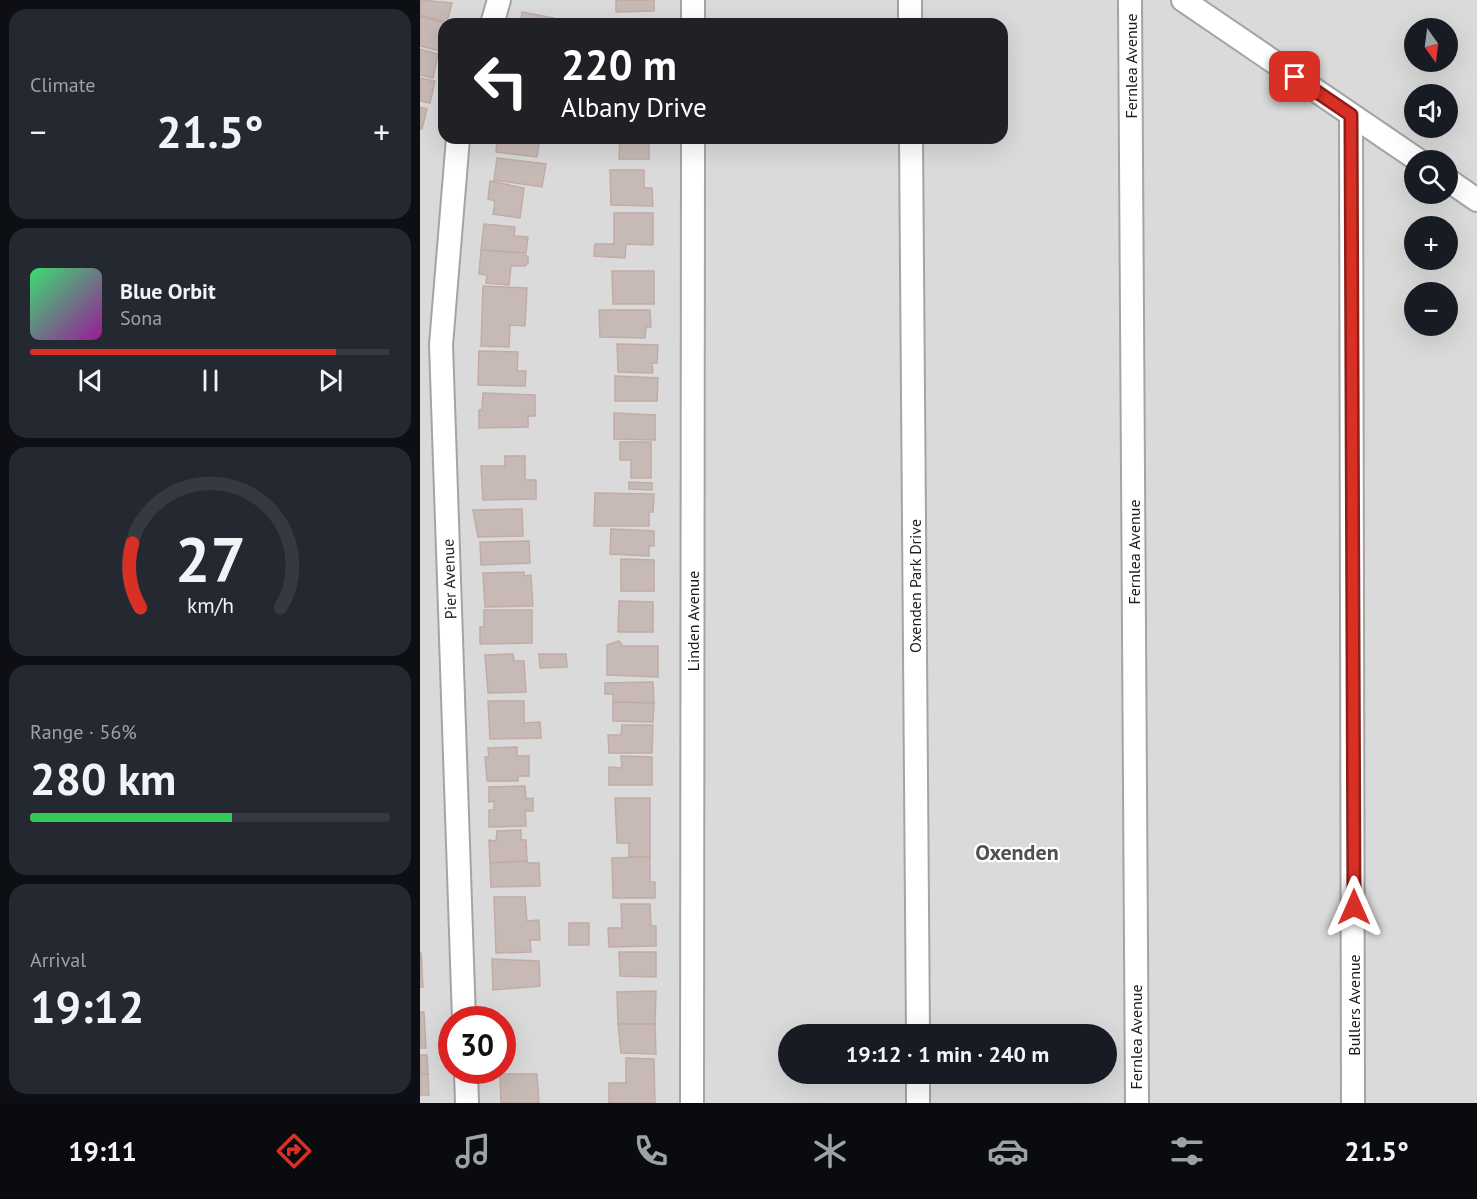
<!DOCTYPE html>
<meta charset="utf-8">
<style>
body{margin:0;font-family:"PT Sans",sans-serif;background:#242831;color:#f1f3f6;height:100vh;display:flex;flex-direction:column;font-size:22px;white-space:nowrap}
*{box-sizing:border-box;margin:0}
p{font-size:20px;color:#9ea1a6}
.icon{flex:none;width:33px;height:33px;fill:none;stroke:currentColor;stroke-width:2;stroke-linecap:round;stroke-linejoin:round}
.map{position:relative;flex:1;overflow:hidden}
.drawer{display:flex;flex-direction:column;gap:9px;padding:9px;background:#0d0f14;width:420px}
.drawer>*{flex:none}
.guide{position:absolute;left:18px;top:18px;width:570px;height:126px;border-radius:18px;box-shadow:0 6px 24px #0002;background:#202124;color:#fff;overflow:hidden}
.needle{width:39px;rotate:166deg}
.buttons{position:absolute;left:984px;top:18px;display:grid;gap:12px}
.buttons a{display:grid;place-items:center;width:54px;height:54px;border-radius:50%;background:#171b24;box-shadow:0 6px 24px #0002;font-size:30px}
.speed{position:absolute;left:18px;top:1006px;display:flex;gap:12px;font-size:30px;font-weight:700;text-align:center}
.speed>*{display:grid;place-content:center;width:78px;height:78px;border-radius:50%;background:#171b24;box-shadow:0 6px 24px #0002;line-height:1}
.speed .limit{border:9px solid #d22;background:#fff;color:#111}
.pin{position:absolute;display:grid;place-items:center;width:51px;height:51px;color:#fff;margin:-26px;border-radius:12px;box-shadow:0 3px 9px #0006}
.me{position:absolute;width:66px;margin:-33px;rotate:0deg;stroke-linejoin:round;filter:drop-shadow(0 0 4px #0008)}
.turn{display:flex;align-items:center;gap:21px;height:126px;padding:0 24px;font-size:27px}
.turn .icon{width:78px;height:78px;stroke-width:2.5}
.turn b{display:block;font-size:42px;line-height:51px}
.big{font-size:45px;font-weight:800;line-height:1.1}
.drawer .widget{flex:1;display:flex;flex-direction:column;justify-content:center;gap:9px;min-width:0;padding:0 21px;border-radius:18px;background:#242831}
.drawer .dial{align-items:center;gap:0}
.dial svg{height:156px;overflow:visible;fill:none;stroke:#363941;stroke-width:7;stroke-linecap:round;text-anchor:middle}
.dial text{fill:#f1f3f6;stroke:none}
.song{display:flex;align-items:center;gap:18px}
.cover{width:72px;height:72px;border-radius:9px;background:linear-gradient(135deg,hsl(140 70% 55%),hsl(300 70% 35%))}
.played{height:6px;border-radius:3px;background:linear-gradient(90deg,#d93025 85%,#363941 85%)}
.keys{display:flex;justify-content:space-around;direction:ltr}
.heat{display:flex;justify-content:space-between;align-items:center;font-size:33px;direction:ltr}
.charge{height:9px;border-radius:4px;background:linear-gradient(90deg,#34c759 56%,#363941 0)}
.trip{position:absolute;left:358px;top:1024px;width:339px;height:60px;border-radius:30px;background:#171b24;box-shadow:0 6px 24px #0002;font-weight:800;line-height:60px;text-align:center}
.menu{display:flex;height:96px;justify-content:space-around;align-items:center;background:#090b0e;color:#9ea1a6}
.menu .icon{width:42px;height:42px}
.menu .on{color:#d93025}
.menu b{font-size:27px;color:#f1f3f6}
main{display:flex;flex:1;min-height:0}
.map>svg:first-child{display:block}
</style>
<main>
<section class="drawer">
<div class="widget"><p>Climate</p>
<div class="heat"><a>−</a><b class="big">21.5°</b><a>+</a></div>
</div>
<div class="widget">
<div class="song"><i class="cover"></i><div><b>Blue Orbit</b><p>Sona</p></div></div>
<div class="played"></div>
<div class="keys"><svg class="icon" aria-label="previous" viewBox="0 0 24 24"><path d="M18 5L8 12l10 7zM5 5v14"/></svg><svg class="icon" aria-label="pause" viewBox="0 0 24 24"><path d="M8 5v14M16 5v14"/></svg><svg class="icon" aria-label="next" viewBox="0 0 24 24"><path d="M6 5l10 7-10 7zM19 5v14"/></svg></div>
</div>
<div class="widget dial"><svg viewBox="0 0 100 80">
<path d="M14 69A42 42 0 1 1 86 69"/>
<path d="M14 69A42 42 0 0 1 10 36" stroke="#d93025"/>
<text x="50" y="56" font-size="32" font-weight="700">27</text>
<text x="50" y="72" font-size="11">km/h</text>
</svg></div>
<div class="widget"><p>Range · 56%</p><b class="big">280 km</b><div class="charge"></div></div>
<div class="widget"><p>Arrival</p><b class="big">19:12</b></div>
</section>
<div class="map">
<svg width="1057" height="1103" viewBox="0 0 1057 1103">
<rect width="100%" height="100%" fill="#efe9e3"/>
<path fill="#dbdada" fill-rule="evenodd" d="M0,0h1057v1103h-1057zM24,24h558v114h-558zM994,28h34v34h-34zM994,94h34v34h-34zM994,160h34v34h-34zM994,226h34v34h-34zM994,292h34v34h-34zM32,1020h50v51h-50zM369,1035h318v39h-318z"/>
<g fill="#c7bab6" stroke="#c1aca5" stroke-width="1.5">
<polygon points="1,0 32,3 27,22 0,15"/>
<polygon points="196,0 234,0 234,11 196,12"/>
<polygon points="102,12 134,18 133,24 100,24"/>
<polygon points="0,16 28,24 24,24 24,52 0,46"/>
<polygon points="0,49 18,54 13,78 0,75"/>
<polygon points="0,78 15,81 10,103 0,101"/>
<polygon points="0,107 7,109 2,129 0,129"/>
<polygon points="77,138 120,138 117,157 76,152"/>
<polygon points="200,138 229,139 229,159 199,159"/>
<polygon points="77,158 126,164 122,187 74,180"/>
<polygon points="190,170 224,170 224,188 232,188 233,206 191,205"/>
<polygon points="70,181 104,188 100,218 73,214 75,201 68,199"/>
<polygon points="194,213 233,213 233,245 206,244 205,258 174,256 175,244 194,244"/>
<polygon points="64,224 95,227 94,236 108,237 106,253 61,250"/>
<polygon points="61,250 103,253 108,257 108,263 105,266 91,266 89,285 66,283 67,275 59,274"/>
<polygon points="192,271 234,271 234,304 193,304"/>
<polygon points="63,286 107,288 105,326 90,325 89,347 61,346"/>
<polygon points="179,310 230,310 231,327 226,327 225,338 180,337"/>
<polygon points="197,344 238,345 237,363 232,363 233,373 198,372"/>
<polygon points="59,351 98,352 97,371 106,371 105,386 58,385"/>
<polygon points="195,376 238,378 237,401 195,401"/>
<polygon points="63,393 115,395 115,416 108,416 108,427 59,428 59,410 62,410"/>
<polygon points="194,413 235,415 235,440 194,439"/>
<polygon points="200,442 231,442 231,478 211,478 211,460 200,460"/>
<polygon points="85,456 105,456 105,480 116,480 116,499 63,500 61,466 85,466"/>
<polygon points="209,482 232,483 232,490 209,489"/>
<polygon points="175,493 234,494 233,512 229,512 229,526 174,526"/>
<polygon points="102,509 103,536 58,537 53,510"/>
<polygon points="191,529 234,531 234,546 229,546 229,556 190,554"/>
<polygon points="109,541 110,563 61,565 60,542"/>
<polygon points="201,559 234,560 234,591 201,591"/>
<polygon points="104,572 104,576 111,575 113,606 65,607 63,573"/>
<polygon points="199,601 233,602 233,632 198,632"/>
<polygon points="64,610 112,610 112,643 60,644 60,627 64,627"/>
<polygon points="199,641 203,646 238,646 238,677 187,675 187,645"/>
<polygon points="93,654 94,661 104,661 106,692 68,693 65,655"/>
<polygon points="119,654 146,654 147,667 120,668"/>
<polygon points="233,682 234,703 193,702 193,694 185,694 185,683"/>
<polygon points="68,701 104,701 104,723 120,722 121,738 70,739"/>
<polygon points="193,702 234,703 233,722 193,721"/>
<polygon points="202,725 233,725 232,753 189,753 188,735 201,735"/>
<polygon points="97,747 97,756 109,756 109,776 98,776 98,781 67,781 65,757 69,757 68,748"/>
<polygon points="201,756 232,757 232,785 189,785 189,767 202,768"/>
<polygon points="105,786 106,799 113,798 113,811 105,811 106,826 69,827 69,810 74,810 74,801 69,802 69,787"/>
<polygon points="195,798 230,798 230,857 209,857 209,843 197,843"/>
<polygon points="101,830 101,840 106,840 107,861 70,863 69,840 76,841 77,831"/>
<polygon points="230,857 230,882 235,882 235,898 193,898 192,858"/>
<polygon points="107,861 108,863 119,863 120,886 71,887 70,863"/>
<polygon points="74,897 105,897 107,921 119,920 120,940 110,940 111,952 76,953"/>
<polygon points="201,904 230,904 231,926 236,926 236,946 189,947 188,928 202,928"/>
<rect x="149" y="923" width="20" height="22"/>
<polygon points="199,952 236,952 236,977 200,976"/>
<polygon points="0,953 1,953 3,987 0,987"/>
<polygon points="72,959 119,961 120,986 73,990"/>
<polygon points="236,991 235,1024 198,1024 197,992"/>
<polygon points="0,1012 4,1012 6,1048 0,1048"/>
<polygon points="198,1024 235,1024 236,1054 201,1053"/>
<polygon points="0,1055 7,1055 8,1074 0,1074"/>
<polygon points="206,1058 234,1059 235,1103 189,1103 189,1083 206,1083"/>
<polygon points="0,1074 8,1074 9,1095 0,1095"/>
<polygon points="80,1074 117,1074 119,1103 81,1103"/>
</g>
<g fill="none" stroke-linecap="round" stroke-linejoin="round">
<g stroke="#a4a4a4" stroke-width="26">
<g id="street">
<polyline points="490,0 490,24"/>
<polyline points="710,0 717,1103"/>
<polyline points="763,0 998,160"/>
<polyline points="72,24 79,0"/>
<polyline points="273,24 273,0"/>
<polyline points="931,115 933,1103"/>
<polyline points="38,138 21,345 44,1020"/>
<polyline points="491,138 498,1035"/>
<polyline points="1028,180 1057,200"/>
<polyline points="46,1071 47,1103"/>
<polyline points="498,1074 498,1103"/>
<polyline points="272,1103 273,138"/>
</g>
</g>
<use href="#street" stroke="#fff" stroke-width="22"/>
</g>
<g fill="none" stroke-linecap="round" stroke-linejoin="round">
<g stroke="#8d1f18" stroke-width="15">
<polyline id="route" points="875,77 931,115 934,907"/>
</g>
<use href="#route" stroke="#d93025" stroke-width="10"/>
</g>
<g text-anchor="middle" stroke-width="4.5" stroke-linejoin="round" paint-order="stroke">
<g font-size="16" fill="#1d1d1d" stroke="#fff">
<text transform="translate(711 66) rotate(-90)" y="6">Fernlea Avenue</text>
<text transform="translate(714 552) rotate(-90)" y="6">Fernlea Avenue</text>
<text transform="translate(29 579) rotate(-92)" y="6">Pier Avenue</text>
<text transform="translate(495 586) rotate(-90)" y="6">Oxenden Park Drive</text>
<text transform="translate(273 621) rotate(-90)" y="6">Linden Avenue</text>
<text transform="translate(934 1005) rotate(-90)" y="6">Bullers Avenue</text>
<text transform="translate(716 1037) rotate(-90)" y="6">Fernlea Avenue</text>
</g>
<g font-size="22" font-weight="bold" fill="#505050" stroke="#fff">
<text x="597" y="860">Oxenden</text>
</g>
</g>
</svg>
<div class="buttons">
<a><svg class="needle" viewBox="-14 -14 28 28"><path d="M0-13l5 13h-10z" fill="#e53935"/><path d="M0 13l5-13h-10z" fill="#9ea1a6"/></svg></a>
<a><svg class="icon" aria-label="sound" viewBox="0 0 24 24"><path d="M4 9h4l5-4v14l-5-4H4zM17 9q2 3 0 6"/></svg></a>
<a><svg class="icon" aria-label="search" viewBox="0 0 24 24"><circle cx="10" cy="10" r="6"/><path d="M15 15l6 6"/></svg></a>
<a>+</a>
<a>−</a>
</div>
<div class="speed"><div class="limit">30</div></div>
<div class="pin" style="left:875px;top:77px;background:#d93025"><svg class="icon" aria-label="arrive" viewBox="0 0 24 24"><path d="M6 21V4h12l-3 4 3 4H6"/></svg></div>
<svg class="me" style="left:934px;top:907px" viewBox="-20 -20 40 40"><path d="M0-17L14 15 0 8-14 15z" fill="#d93025" stroke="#fff" stroke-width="4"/></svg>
<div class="trip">19:12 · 1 min · 240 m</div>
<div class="guide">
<div class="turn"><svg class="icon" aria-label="left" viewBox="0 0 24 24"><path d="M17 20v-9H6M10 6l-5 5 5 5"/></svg><div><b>220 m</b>Albany Drive</div></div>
</div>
</div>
</main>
<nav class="menu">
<b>19:11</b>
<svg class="icon on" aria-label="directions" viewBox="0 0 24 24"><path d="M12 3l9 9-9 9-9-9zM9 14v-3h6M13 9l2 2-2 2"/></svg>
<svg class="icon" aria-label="music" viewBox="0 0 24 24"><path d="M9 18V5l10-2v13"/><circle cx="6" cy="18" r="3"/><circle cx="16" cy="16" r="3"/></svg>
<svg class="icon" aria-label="phone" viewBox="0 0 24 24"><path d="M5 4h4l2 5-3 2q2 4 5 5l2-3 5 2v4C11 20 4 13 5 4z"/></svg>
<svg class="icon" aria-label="climate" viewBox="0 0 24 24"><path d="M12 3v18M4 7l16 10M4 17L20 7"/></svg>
<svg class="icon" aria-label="car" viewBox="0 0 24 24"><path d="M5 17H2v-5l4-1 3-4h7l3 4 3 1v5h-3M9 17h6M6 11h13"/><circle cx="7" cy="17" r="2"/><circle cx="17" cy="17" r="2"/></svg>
<svg class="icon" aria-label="filters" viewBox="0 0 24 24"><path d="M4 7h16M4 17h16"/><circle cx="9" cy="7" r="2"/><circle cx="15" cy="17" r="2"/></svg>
<b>21.5°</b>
</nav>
